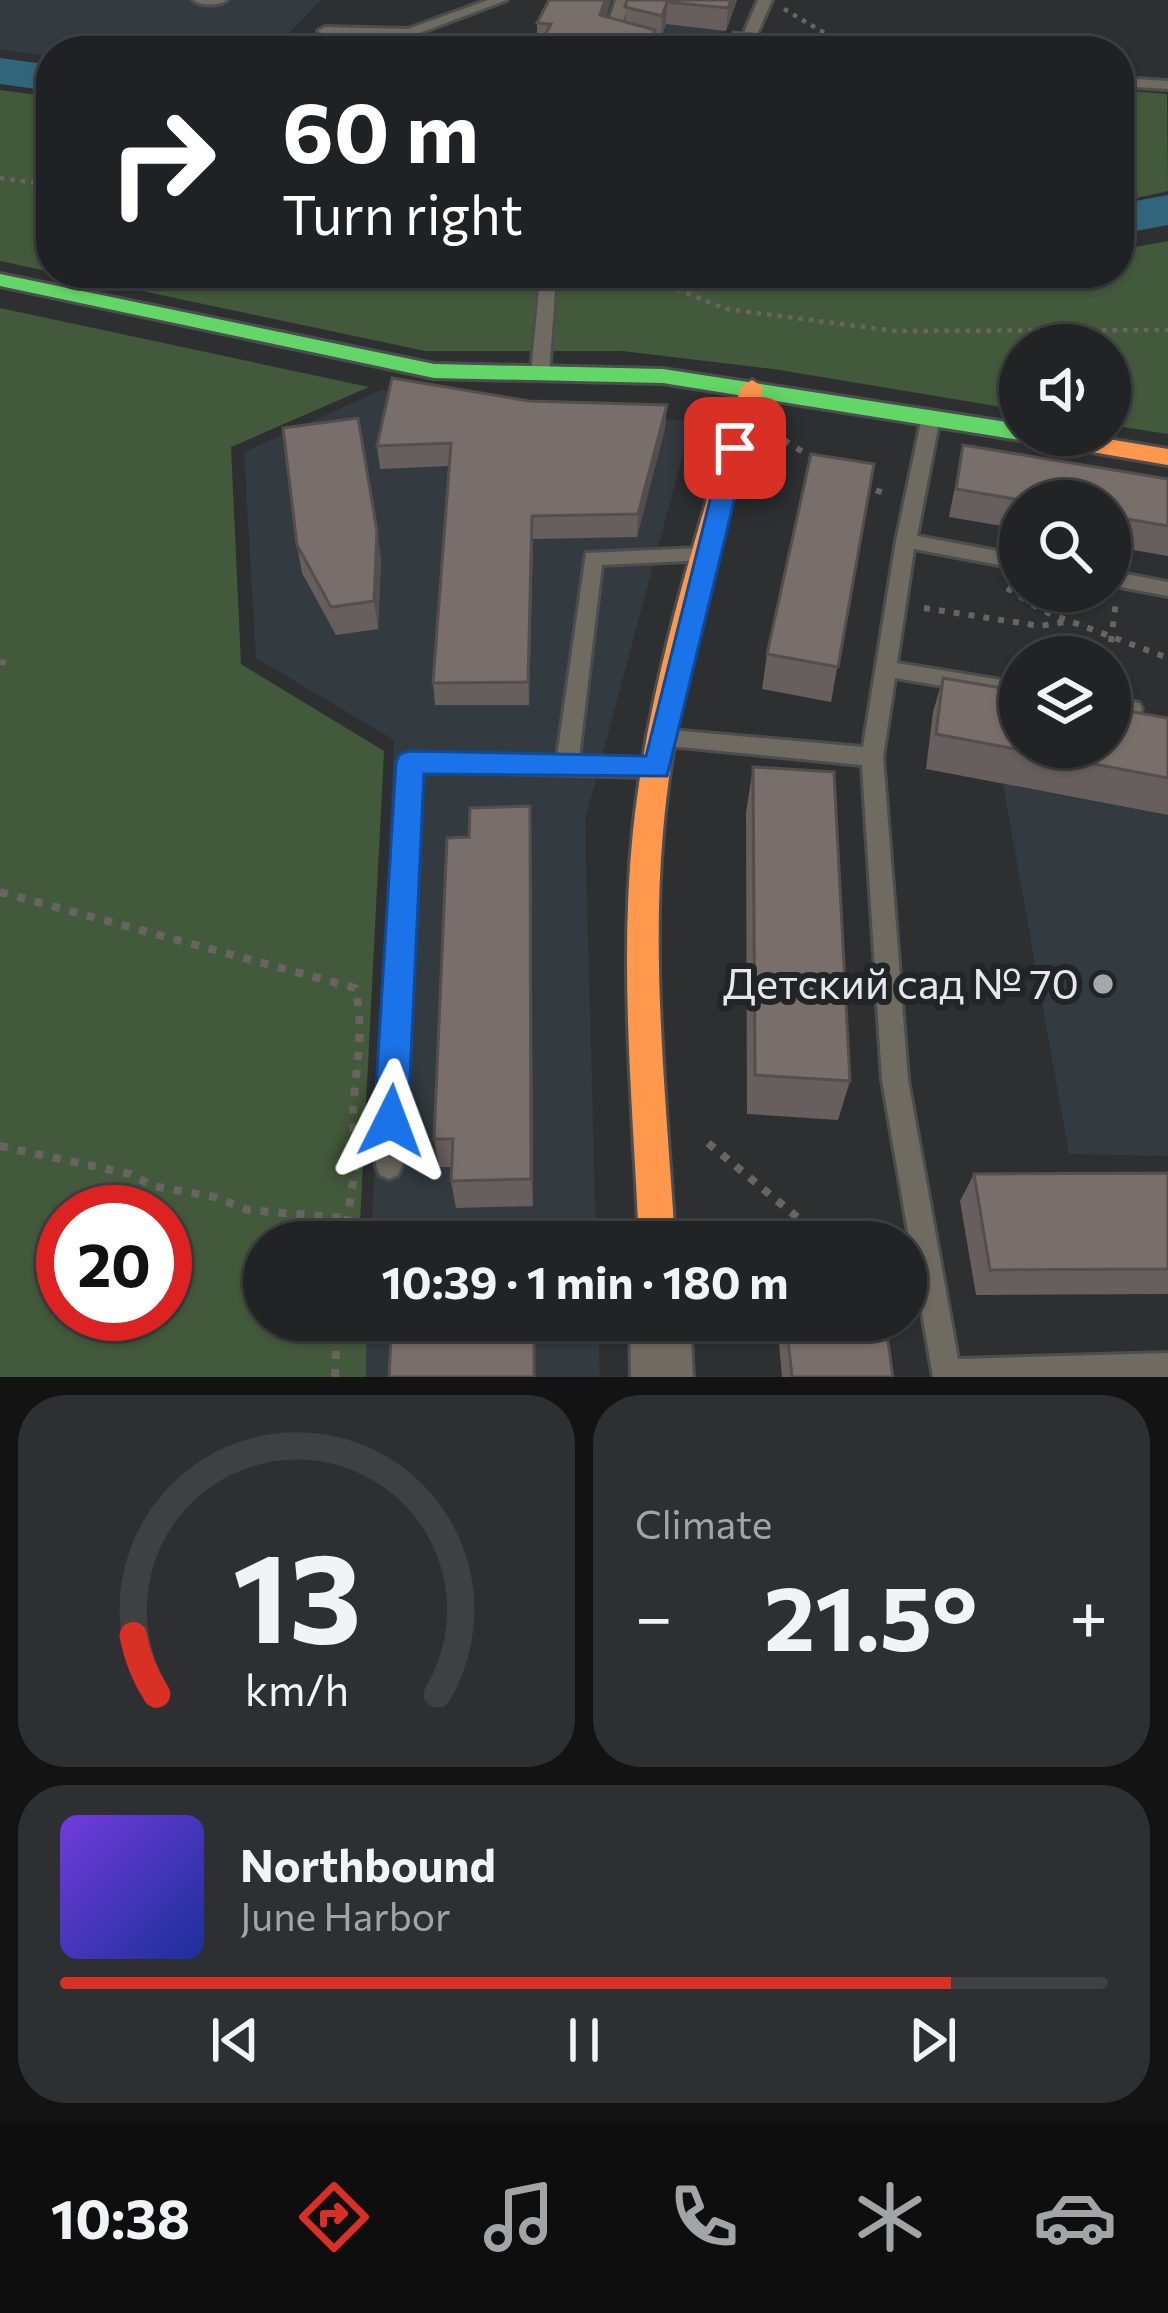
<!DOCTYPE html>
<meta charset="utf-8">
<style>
body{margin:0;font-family:Commissioner,sans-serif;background:#2e2f32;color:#f1f3f6;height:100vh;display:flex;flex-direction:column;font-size:45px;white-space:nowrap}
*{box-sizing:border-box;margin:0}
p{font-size:39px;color:#a2a4a7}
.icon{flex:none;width:66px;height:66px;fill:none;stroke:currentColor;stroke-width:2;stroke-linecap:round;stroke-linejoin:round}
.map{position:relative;height:1377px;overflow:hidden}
.panel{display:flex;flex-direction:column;gap:18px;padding:18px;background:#131314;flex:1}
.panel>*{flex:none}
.top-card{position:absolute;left:36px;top:36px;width:1098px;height:252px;border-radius:48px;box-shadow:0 3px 9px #0004,0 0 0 3px #3f4042;background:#202124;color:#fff;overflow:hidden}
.buttons{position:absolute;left:999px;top:324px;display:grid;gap:24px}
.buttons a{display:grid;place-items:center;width:132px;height:132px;border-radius:50%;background:#222325;box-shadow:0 3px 9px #0004,0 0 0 3px #3f4042;font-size:60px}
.speed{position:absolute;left:36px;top:1185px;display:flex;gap:24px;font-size:60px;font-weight:700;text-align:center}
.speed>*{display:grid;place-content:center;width:156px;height:156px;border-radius:50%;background:#222325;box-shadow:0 3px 9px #0004,0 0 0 3px #3f4042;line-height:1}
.speed .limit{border:18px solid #d22;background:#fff;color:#111}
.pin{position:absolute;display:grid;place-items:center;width:102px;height:102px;color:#fff;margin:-51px;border-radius:24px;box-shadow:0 6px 18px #0006}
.me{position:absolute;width:132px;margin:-66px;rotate:3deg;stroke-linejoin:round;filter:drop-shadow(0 0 9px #0008)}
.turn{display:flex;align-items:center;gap:42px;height:252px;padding:0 48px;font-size:54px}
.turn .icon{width:156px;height:156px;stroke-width:2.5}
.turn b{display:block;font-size:84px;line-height:102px}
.big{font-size:90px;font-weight:700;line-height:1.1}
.panel .widget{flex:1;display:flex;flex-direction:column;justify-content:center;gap:18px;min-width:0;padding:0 42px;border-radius:48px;background:#2e2f32}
.panel .dial{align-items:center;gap:0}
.dial svg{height:312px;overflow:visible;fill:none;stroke:#3f4042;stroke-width:7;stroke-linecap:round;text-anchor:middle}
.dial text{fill:#f1f3f6;stroke:none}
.song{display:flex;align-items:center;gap:36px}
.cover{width:144px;height:144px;border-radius:18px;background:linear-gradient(135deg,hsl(260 70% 55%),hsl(230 70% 35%))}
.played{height:12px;border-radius:6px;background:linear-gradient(90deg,#d93025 85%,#3f4042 85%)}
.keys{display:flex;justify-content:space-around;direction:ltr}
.heat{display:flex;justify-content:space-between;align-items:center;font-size:66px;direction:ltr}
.panel .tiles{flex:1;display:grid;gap:18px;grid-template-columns:1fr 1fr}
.widget:last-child{grid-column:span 2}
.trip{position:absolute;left:243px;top:1221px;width:684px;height:120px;border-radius:60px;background:#222325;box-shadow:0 3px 9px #0004,0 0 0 3px #3f4042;font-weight:700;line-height:120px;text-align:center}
.tab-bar{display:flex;height:192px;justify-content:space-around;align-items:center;background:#0e0e0f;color:#a2a4a7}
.tab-bar .icon{width:84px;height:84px}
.tab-bar .selected{color:#d93025}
.tab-bar b{font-size:54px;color:#f1f3f6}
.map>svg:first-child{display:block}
</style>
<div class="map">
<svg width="1168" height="1377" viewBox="0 0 1168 1377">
<rect width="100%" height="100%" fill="#2d2f31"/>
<g fill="#333b40">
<polygon points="0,0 321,0 272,51 51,51 51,57 0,49"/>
<polygon points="563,0 736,0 720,40 737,51 549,51 550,47 538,45"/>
<polygon points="381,390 565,416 692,420 585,820 596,1242 371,1242 394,740 256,658 244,452"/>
<polygon points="1003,784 1168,815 1168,1156 1069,1154"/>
<polygon points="368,1320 598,1320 600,1377 366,1377"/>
</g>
<g fill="#43593b" fill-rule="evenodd">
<polygon points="0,90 51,97 51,272 0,261"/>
<polygon points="1119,90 1167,94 1168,191 1119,202"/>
<polygon points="1168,241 1168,434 1110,425 1110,345 1020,345 1020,410 773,369 622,351 425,351 57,273 1119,273 1119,250"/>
<path d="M0,308l369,79 -138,60 10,217 143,87 -25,491h-95v78h103l-1,57h-366zM165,1212v102h-102v-102z"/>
</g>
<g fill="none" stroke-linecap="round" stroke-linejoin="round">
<g fill="#32657b" fill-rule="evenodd">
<polygon points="0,58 51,65 51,91 0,84"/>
<polygon points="1168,195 1168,225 1119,234 1119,204"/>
</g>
<g stroke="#4b4d4e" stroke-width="6">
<g id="lane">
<path d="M193,0h34c-8,6 -26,6 -34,0z"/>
<polygon points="488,0 507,0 409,37 325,35 318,31 325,27 408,29"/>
<polygon points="616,0 630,0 619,33 696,51 669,51 606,38 604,35"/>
<polygon points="758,0 772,0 754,41 727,51 708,51 743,35"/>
<polygon points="1119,78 1168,81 1168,89 1119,86"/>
<polygon points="548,273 556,278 549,374 540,379 531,374 540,278"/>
<polygon points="931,411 940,417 917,536 1020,555 1020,569 914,549 897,663 1020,683 1020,699 895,678 883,757 908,1080 958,1359 1168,1353 1168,1377 933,1377 882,1080 862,765 670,746 662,744 659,738 662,732 670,730 863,747 896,541 922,417"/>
<polygon points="701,548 711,555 708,560 602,565 579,757 650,759 658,762 661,768 658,774 650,777 421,771 402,1166 398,1175 389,1179 380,1175 376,1166 399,762 402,756 410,753 557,757 586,553"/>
<polygon points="1110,571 1168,582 1168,596 1110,585"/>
<polygon points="1110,698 1139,703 1142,709 1139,715 1110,714"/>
</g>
</g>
<g stroke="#4b4d4e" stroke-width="6">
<polygon id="street" points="630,1320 690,1320 693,1377 631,1377"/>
</g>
<g stroke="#4b4d4e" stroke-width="6">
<polygon id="fast" points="0,274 434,364 663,369 1020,424 1020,435 1030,435 1020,440 663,383 434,378 0,286"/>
</g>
<g stroke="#4b4d4e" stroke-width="6">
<g id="slow">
<path d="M752,380l11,7c-41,146 -87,293 -100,445 -12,136 4,274 12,410h-36c-6,-137 -20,-275 -6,-411 16,-152 64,-298 108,-444z"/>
<polygon points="1027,435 1084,435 1168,449 1168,465 1039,443"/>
</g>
</g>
<g stroke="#686561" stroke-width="4.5" stroke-dasharray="4.5 6" stroke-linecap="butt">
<polyline points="784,9 855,51"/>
<polyline points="0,178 51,185"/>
<polyline points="638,273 726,309 895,331 1168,330"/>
</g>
<g stroke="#686561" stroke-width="6" stroke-dasharray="6 9" stroke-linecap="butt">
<polyline points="784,440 814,459"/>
<polyline points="862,485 889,495"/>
<polyline points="1007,588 1043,611 1168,658"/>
<polyline points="924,608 1040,626 1065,622"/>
<polyline points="1109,657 1116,601"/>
<polyline points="0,662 7,663"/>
</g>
<g stroke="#686561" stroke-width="8" stroke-dasharray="8 10" stroke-linecap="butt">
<path d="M0,892l355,96c14,56 -10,111 1,167"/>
<polyline points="708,1143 827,1242"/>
<polyline points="0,1146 130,1174 153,1186 215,1197 248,1210 346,1218"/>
<polyline points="344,1242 355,1168"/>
<polyline points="335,1377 337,1320"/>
</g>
<use href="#lane" fill="#706b61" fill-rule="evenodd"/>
<use href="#street" fill="#706b61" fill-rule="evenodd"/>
<use href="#fast" fill="#63d668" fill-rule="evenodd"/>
<use href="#slow" fill="#ff974d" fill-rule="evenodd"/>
</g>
<g fill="#675f5d">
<polygon points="549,0 611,0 606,17 625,22 627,0 737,0 726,31 666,24 661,38 655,37 655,51 536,51 539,45 537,45 537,23"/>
<polygon points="529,401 667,405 665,428 637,537 533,539 529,705 435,705 433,683 449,466 380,469 377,446"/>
<polygon points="963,445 1168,479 1168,556 1110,546 1110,501 1020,501 1020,529 949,517"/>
<polygon points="874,464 831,702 762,689 767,654"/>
<polygon points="297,545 381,559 378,629 336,635 302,573"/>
<polygon points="943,678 1168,718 1168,815 926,769 933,712"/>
<polygon points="753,767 850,1081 838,1120 747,1114 746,813"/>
<polygon points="469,837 531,840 533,1206 456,1208 451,1181 452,1167 439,1167 434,1139"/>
<polygon points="1168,1173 1168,1294 976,1295 960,1201 974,1174"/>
<polygon points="777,1320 885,1320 893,1377 782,1377"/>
</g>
<g fill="#544e4c">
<polygon points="605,0 611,0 600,38 600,15"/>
<polygon points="731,0 737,0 726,31 728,8"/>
<polygon points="667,2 666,24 661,38 662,16"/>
<polygon points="655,30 655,51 646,51"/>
<polygon points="667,405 665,428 637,537 638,514"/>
<polygon points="532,516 533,539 529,705 528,682"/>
<polygon points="377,531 381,559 378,629 374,601"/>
<polygon points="530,806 531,840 533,1206 531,1179"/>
</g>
<g fill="#786f6c" stroke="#544e4c" stroke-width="3">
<polygon points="549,0 605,0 600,15 655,30 646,51 536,51 551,24 537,23"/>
<polygon points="627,0 731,0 728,8 667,2 662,16 625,7"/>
<polygon points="733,32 780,37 773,51 725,51"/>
<polygon points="392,378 529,401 667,405 638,514 532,516 528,682 433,683 451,443 377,446"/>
<polygon points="358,418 377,531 374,601 331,607 297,545 283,428"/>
<polygon points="963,445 1168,479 1168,526 1110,516 1110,501 1026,501 956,489"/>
<polygon points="811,454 874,464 838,667 767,654"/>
<polygon points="943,678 1020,691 1020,747 1110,747 1110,708 1168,718 1168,778 936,734"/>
<polygon points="753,767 834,772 850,1081 755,1075"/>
<polygon points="530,806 531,1179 451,1181 453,1139 434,1139 447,838 469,837 470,808"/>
<polygon points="1168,1173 1168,1269 990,1270 974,1174"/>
<polygon points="392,1320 534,1320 534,1377 389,1377"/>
<polygon points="786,1320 885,1320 893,1377 792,1377"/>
</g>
<polygon fill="#1a73e8" stroke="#114b97" stroke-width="3" points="735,440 747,448 667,776 424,774 408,1121 403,1133 391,1137 379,1133 374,1121 396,762 400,754 410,751 646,756 723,448"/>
<circle fill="#a5a7a9" stroke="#222528" stroke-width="4.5" cx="1103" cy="984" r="12"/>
<g text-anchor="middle" stroke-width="12" stroke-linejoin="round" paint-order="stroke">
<g font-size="42" fill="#e6e8ea" stroke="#222528" text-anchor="end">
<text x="1079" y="999">Детский сад № 70</text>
</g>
</g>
</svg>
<div class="buttons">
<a><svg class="icon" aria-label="sound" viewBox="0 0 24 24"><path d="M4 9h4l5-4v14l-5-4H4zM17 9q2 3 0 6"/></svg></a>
<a><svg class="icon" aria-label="search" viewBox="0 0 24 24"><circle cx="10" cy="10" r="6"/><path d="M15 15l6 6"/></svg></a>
<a><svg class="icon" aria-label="layers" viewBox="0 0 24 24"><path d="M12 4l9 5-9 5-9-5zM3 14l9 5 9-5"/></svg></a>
</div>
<div class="speed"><div class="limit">20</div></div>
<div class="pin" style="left:735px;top:448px;background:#d93025"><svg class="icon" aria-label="arrive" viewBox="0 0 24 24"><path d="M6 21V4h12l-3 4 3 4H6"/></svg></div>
<svg class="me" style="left:391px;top:1121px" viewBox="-20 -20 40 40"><path d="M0-17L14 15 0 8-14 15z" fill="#1a73e8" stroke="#fff" stroke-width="4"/></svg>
<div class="trip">10:39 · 1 min · 180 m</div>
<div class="top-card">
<div class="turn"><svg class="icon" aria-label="right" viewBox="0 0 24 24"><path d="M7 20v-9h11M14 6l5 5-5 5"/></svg><div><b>60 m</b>Turn right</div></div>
</div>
</div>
<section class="panel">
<div class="tiles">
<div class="widget dial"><svg viewBox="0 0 100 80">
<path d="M14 69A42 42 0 1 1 86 69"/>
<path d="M14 69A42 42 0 0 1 8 54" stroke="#d93025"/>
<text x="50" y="56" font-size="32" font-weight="700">13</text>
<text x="50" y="72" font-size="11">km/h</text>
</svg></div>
<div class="widget"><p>Climate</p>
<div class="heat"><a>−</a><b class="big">21.5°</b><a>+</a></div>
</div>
<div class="widget">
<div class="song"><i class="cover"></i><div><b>Northbound</b><p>June Harbor</p></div></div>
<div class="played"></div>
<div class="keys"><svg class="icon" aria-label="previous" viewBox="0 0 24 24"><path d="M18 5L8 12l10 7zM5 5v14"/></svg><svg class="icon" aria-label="pause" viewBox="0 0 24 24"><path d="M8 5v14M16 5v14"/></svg><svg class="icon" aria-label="next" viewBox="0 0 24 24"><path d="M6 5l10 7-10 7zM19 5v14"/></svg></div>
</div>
</div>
</section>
<nav class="tab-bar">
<b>10:38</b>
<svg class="icon selected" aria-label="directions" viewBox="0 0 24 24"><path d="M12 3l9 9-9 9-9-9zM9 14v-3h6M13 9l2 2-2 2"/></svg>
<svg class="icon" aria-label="music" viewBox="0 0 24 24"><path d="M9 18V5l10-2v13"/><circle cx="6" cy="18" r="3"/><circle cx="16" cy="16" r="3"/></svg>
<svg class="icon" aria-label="phone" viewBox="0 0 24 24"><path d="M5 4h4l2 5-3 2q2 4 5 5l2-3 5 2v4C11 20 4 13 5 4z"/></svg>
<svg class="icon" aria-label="climate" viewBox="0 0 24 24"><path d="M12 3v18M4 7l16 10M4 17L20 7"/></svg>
<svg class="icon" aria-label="car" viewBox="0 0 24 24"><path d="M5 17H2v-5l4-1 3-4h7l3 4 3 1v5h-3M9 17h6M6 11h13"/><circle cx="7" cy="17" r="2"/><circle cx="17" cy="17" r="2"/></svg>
</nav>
